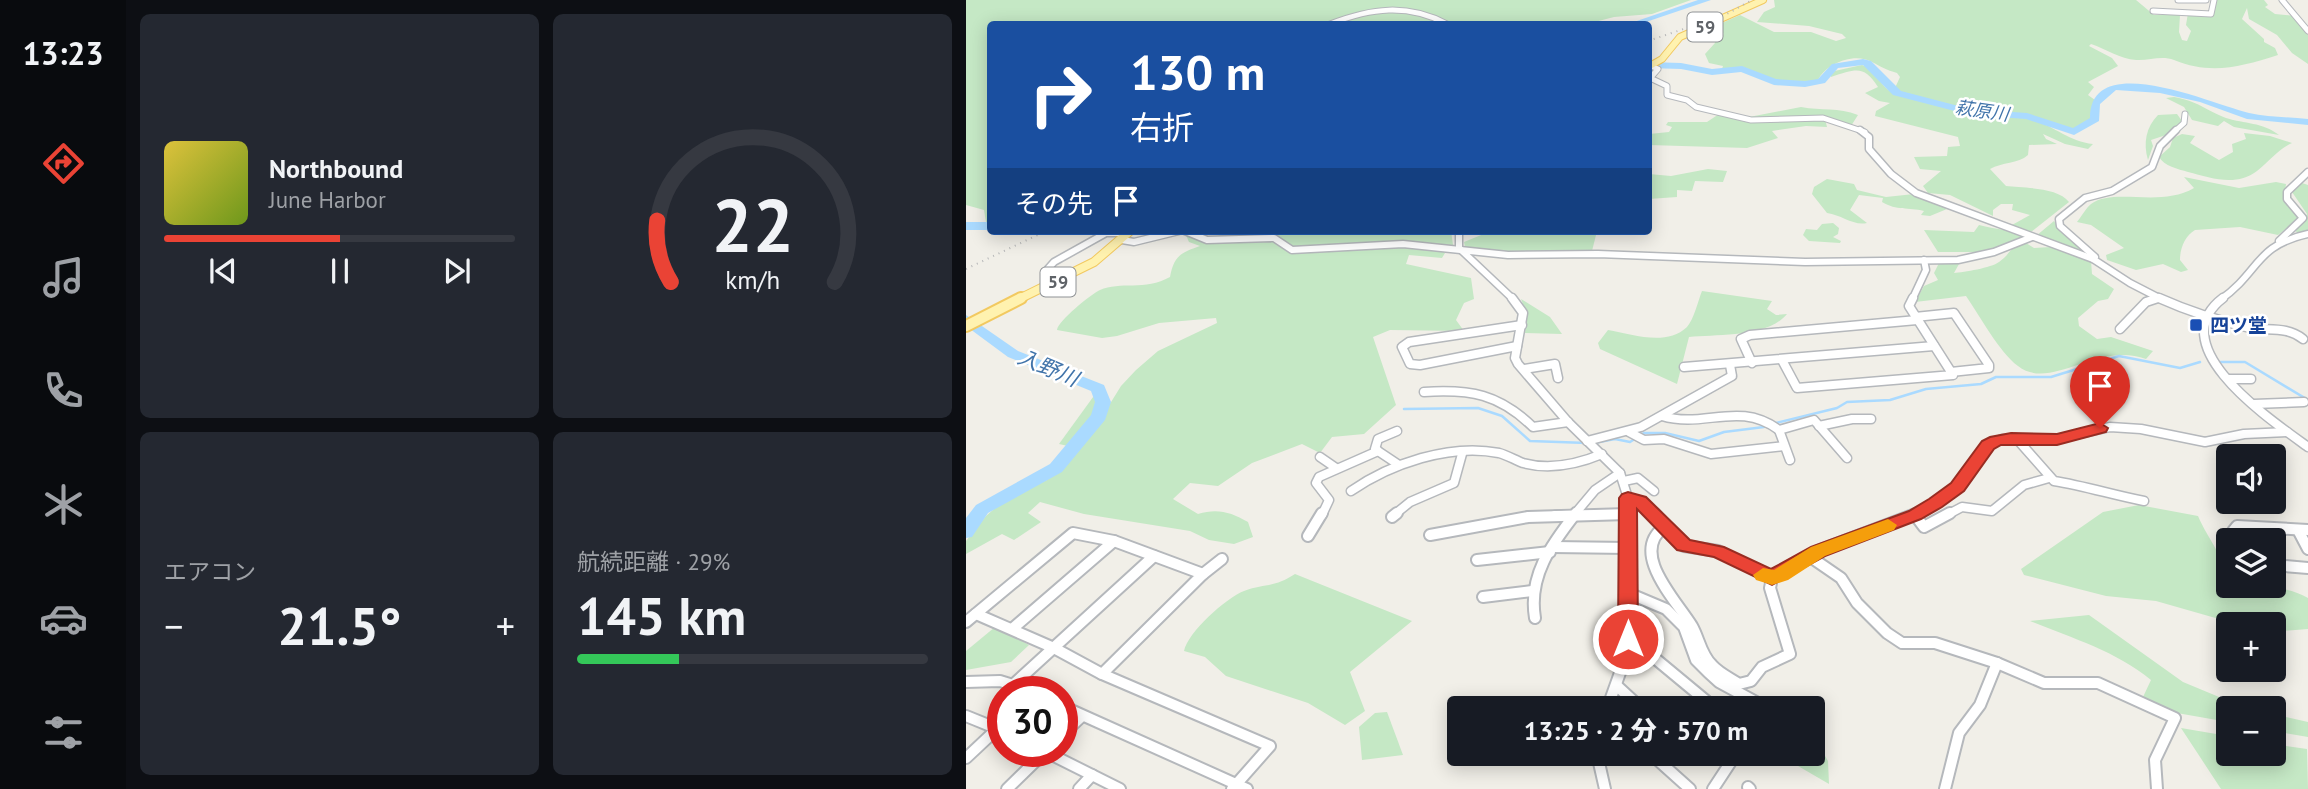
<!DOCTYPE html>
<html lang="ja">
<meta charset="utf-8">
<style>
body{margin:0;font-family:"PT Sans","Noto Sans JP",sans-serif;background:#242831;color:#f1f3f6;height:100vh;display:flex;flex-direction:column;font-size:26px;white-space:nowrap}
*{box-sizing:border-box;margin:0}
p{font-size:23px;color:#9ea1a6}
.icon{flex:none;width:38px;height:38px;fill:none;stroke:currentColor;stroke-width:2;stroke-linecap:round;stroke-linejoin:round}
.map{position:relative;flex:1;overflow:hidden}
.sheet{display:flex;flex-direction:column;gap:14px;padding:14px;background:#0d0f14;width:840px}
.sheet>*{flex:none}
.guide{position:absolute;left:21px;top:21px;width:665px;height:214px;border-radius:7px;box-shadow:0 4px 18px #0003;background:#1a4fa0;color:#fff;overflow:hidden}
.buttons{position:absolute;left:1250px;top:444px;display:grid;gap:14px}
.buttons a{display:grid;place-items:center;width:70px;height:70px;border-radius:7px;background:#171b24;box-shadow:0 4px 18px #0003;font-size:35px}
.speed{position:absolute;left:21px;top:676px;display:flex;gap:14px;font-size:35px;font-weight:700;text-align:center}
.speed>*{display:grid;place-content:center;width:91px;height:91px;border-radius:50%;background:#171b24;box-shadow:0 4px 18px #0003;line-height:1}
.speed .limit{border:10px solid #d22;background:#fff;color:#111}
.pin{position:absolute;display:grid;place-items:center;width:60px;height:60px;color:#fff;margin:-72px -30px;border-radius:50% 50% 50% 0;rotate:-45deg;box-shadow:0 0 7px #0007}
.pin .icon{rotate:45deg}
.me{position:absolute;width:77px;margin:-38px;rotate:0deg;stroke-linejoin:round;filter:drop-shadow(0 0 5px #0008)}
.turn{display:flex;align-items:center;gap:24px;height:147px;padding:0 28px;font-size:32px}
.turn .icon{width:91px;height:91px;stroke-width:2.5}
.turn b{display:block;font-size:49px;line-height:60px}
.then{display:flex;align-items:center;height:66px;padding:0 28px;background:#0003;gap:14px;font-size:26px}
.big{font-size:52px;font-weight:800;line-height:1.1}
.sheet .widget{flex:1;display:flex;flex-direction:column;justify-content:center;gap:10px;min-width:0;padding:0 24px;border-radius:10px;background:#242831}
.sheet .dial{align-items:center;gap:0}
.dial svg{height:182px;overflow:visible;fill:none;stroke:#363941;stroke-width:7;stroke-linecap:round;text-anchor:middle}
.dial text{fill:#f1f3f6;stroke:none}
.song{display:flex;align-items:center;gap:21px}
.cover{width:84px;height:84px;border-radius:10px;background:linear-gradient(135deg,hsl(50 70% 55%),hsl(80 70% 35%))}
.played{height:7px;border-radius:4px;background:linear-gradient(90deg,#ea4335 50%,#363941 50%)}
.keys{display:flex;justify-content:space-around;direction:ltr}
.heat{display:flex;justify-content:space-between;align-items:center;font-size:38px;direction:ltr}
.charge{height:10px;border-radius:5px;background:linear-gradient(90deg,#34c759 29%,#363941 0)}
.sheet .tiles{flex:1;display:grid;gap:14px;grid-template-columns:repeat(2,1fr)}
.trip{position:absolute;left:481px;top:696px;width:378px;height:70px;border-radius:7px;background:#171b24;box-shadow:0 4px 18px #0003;font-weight:800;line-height:70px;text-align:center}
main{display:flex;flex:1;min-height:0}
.tabs{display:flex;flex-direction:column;width:126px;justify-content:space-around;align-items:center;background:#090b0e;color:#9ea1a6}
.tabs .icon{width:49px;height:49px}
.tabs .current{color:#ea4335}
.tabs b{font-size:32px;color:#f1f3f6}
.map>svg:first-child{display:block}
</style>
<main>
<nav class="tabs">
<b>13:23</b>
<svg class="icon current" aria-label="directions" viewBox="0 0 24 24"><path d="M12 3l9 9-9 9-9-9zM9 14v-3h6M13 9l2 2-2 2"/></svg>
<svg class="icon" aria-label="music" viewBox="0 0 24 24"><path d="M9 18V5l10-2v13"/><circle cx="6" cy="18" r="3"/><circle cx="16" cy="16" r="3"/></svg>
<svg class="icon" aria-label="phone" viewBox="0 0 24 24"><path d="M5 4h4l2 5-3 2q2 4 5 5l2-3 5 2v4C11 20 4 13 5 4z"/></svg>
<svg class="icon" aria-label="climate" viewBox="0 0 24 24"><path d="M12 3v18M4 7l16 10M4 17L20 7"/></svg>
<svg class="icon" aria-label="car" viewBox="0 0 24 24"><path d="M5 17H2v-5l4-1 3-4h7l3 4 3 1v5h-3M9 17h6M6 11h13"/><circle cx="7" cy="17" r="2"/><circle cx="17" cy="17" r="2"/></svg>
<svg class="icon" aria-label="filters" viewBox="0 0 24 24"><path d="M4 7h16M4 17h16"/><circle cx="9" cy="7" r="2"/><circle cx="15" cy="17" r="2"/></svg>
</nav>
<section class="sheet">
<div class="tiles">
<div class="widget">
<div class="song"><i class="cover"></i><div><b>Northbound</b><p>June Harbor</p></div></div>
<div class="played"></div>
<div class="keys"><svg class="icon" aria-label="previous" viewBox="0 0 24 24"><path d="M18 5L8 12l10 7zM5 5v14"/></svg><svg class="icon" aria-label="pause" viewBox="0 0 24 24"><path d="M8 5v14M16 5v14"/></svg><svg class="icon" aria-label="next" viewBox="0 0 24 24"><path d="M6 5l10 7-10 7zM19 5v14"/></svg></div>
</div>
<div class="widget dial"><svg viewBox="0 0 100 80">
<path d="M14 69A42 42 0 1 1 86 69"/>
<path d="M14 69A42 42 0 0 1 8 42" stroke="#ea4335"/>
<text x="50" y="56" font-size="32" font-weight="700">22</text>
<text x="50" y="72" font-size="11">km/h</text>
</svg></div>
<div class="widget"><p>エアコン</p>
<div class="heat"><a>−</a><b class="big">21.5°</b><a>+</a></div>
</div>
<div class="widget"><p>航続距離 · 29%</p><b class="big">145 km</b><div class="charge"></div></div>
</div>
</section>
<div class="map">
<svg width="1342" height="789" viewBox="0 0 1342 789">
<rect width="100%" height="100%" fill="#f1efe8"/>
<g fill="#c5e8c5">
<polygon points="0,0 725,0 686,14 648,17 621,24 24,24 24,222 20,222 18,210 0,205"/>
<path d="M808,0h362l18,15h26l-1,17 3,8 5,1 4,-10 -5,-6 2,-12 25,4 3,-17h48l4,5 -3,2 10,7 20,2 13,18v30l-16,-11 -15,-18 -28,-16 -2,-11 -5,11 22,20v3l11,6 3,7c-38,12 -67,20 -104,5 -13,-5 -25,1 -38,0 -16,-1 -30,-11 -45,-16l-2,2 23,12 6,8 -30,16 6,5 -6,8 7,5 -1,19 -21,12 -45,-16 -60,-4 -66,-18 -7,-5 5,-11 -3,-4c-11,-3 -15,-6 -25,-11 -18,-10 -46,2 -54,18 -34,14 -62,-15 -96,-11l1,-3 -14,-3 -4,-9 10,-11 -1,-4 10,-5 -11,-7 27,-12 34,17h37l25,9 10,-3 -4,-4 -33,-8 -52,-4 7,-10 11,-5z"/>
<path d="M896,65c14,5 18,21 31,28 9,5 22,3 32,7 38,14 69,10 105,19 25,7 39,23 63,25l-5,5 -23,-5 -22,-10 3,5 11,5 -28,1 -1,10c-10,9 -26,7 -38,14l16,17c17,2 52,1 63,16l-38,30 -19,-7 18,-10 -18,-5 1,-6h-12l-8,6v6l-43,-21 -22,-2 -5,-7 18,-15 -21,-2 -6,-12 33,-1 1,-9 12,-1 -2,-9 -83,-21 1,-5 14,-8 -11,-2 -14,-8 13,-6c-14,-21 -20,-19 -47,-10l-1,-5z"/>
<path d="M1208,97c23,4 32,13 52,21 19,6 36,4 53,17l-45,-8 -10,-6 -6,5 -26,-6 -8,-13 -18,-9z"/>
<path d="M835,107c21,4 37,0 57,8l-7,11 -17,-6 -90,-2z"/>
<polygon points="753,114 782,120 859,119 861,127 840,126 806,131 812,138 781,148 683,145 683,134 703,132 706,127 700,125 702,122 741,122"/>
<path d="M1211,114l5,7 -10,12 -21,7 2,6 -5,14c-5,-17 -2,-33 10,-45z"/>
<path d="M1278,133l26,3 22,7c-15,7 -22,18 -35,28 -21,16 -46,7 -69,1 -10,-3 -24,-6 -29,-15l11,-10 3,-9 9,-4 13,2 -5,7 29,17 14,-8 -1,-8 14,-5z"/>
<polygon points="742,169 761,171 757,182 729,181 726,191 711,190 711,197 683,199 683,174 705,176"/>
<path d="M1218,177l55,11 37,-6 10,2 -2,14 17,19 -23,18 -38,-8 -45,3c-10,6 -15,18 -15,30l8,10 -7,2 -18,-8 -27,6 -29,-10 -1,-5 18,-7 -33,-23 -14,-3c4,-5 9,-14 14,-18 23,-17 69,4 103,-16z"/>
<path d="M861,179l27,5 3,6 29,7 28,-3 33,15 -17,7 -9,-1 3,-4c-16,-4 -27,0 -42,-9l1,-4 -24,-3 -9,15 17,13c-14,3 -25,-8 -40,-10l-15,-19 2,-7z"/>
<polygon points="1333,182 1342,185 1342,230 1332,233 1328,230 1338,222 1341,214 1326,192"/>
<polygon points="1088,221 1092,228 1122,254 1070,236"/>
<polygon points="867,223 873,228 872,234 867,237 875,241 874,243 843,241 837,235 840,229 851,230 856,224"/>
<path d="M1013,225c17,5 31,4 48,11l-42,16h-47l-14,-22 50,2z"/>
<polygon points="259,231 485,231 487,245 433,242 328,248 309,236 249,238"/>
<polygon points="525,231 631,231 626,251 541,253 499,247 498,242"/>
<path d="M219,233l21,8h65l19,10 112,-5 38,3 5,4 -3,5 -33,-3 -3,9 65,14 3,21 -10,4 -8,17 8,11 -74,-1 -17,7 23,68 -32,29 -32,3 -12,16 -18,-9 -50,19 -34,23 -28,-3 -17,16 25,15c19,-6 33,-2 50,8l5,15 -19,7 -25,-4 -19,-9 -106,-17 -44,-12 -12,11 13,9 -27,18 -12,-6 -36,20v-13l20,-25 23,-20 38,-16 43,-44 31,-50 15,-16 22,-19 59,-28 -1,-5 -57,5 -42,13 -15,2 -45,-8c1,-9 34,-36 43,-40 20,-9 45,1 70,-13 4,-21 10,-24 30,-31l-11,-4z"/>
<path d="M1060,243l8,5 17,-1 40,14 1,13 22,15 -6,10 -10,2 -20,17 1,8 18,13 14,-2 42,14 -7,8c-49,-18 -95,33 -128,7 -19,-14 -38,-50 -52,-70l-51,6 9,-16 14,-6 -4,-7 5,-10 20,1 -5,9c10,-1 37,-5 45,-11 14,-10 6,-12 27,-19z"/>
<path d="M736,291l70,10 -5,8 9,6 11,-1c-20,24 -70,20 -98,23l-12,47 -77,-35 -2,-6 10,-13c24,4 58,17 79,-3 7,-8 11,-26 15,-36z"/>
<polygon points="555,299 584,317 596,334 559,333 561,315"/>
<polygon points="130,393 136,402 130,415 102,446 93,444"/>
<path d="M1173,505l59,11c10,24 30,45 30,70 27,0 56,-2 80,12v31l-27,2 -6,9 -2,-15h-33l-84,-24 -50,-5 -82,-21 -3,-6 82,-57z"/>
<path d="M329,574l117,47 -62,51 15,39 -20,14 -37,-22 -82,-27 -21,-19 -21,-6c4,-19 42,-53 60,-60 21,-8 30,-3 51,-17z"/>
<path d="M1123,615l94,67 65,27h-20v13l-51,-9 -34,-16 8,-17c-35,-29 -80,-42 -121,-59z"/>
<polygon points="29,627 63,645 45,662 0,670 0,651"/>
<polygon points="421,712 437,755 396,760 393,727 409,713"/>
<polygon points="1307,714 1342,722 1342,737 1307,731"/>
<polygon points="1215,728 1262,736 1262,754 1307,754 1307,744 1341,749 1342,789 1255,789"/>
<polygon points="847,735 862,761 863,784 820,759 819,754 847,754"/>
</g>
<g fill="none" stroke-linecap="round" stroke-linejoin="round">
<g stroke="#aadaff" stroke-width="2.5">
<polyline points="1254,362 1279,362 1342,400"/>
<polyline points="438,409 512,408 536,416 564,441 621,443"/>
<polyline points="810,423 871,408 881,402 924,400 960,389 1015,384 1030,377 1085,377 1153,356 1214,368 1234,362"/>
<polyline points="628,443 649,439 664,442 678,433 699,433 733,441 758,432 798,427"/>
</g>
<g fill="#aadaff" fill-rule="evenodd">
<polygon points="732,0 745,0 674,24 662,24"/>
<path d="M897,59l8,2 30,30 69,18 57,4 46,15 17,-10c0,-70 124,-13 159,-5 18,4 40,4 59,6v6l-61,-6 -47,-17 -40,-9 -44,-3 -16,14 -1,17 -25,14 -48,-16 -56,-4 -77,-20 -30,-30 -25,3 -13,15 -20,4 -31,-2 -33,-13 -29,3 -31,-6 -33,-1v-6l33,1 31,6 30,-3 34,13 29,2 13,-2 14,-15z"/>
<rect x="0" y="222" width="24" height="8"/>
<polygon points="0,315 52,351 138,385 145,402 139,420 96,472 22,513 6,537 0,538 0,518 10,505 84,464 125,415 129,402 125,391 42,357 0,326"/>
</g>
<g stroke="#b5b8bc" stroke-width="7">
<g id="minor-far3">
<polyline points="1212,0 1240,0"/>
<polyline points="1316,0 1342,31"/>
<polyline points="1187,11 1245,14 1248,0"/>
<path d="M364,24c41,-16 77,-21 117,0"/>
<polyline points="685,66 692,69 686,76"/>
<polyline points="682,77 701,86 701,95 721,100 730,107 785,120 857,118 899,132"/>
<polyline points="1208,132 1218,123 1219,114"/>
</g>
</g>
<g stroke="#b5b8bc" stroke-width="9">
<g id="minor-far2">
<polyline points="894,130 903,137 903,149 925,174 950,193 1127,259 1164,283 1197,300"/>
<polyline points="219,231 241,240 308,238 326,250 437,244 542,255 632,254 839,262 992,260 1028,252 1066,237"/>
<polyline points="493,231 493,248 548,300"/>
<polyline points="156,240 168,242 213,231"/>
<polyline points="1313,241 1337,218 1321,199 1321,192 1342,172"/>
<polyline points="1127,259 1129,257 1094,226 1093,219 1119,198 1146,191 1186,167 1194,146 1210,130"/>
<polyline points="97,280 80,271 88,262 140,233 162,233"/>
<polyline points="946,300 960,270 958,260"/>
<polyline points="1186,300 1193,298"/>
<path d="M1254,300c41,-29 34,-54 88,-66"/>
</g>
</g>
<g stroke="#b5b8bc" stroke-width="11">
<g id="minor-far1">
<polyline points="546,298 557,313 549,358 552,364 602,422 654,473 662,498 662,515"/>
<path d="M1193,298c29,13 60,23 91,30 19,3 37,-2 53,11"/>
<path d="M1257,298c-63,48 48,122 85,149"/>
<polyline points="949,317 988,313 1023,365 1023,368 985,372"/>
<polyline points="1154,329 1180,302 1192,298"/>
<polyline points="551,346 454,365 444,364 436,347 443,342 556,325"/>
<polyline points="816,360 831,388 987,375 943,306 947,298"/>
<polyline points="786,363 775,339 784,335 951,320"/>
<polyline points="718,367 968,346"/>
<polyline points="558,369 589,364 592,378"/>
<polyline points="1262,379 1285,379"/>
<path d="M458,392c47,-3 75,2 109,35l35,-5"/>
<polyline points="1288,404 1338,402"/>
<path d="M696,416c43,13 76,-16 117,14"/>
<polyline points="853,426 886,419 905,419"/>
<polyline points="431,431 412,439 409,449 433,465"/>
<polyline points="663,432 678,440 698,439 745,454 818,446"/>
<path d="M1050,438l38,43c31,5 59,14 90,20"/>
<polyline points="621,441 675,427 766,376 764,365"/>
<polyline points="354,457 370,468"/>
<polyline points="824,460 813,430 848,420 881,458"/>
<polyline points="658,481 672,478 688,491"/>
<path d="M385,491c39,-27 99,-48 148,-38 8,2 16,7 24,10 26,7 55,1 79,-9"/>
<polyline points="662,498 673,501 690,515"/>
<polyline points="356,515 363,500 350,483 353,477 412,451"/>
<polyline points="428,515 444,502 488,483 496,454"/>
<polyline points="589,515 662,514"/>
<polyline points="608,515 629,490 654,473"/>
<polyline points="949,515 992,487 1022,445 1036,439 1091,439 1144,427 1175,429 1239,442 1278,434 1321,432"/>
<polyline points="981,515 996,507 1026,511 1058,485 1083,478"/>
</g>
</g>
<g stroke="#b5b8bc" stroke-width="14">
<g id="minor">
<polyline points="688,513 718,546 752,551 806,578 852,551 952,513"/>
<polyline points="949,515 958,527 984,513"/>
<polyline points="426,517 431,513"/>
<path d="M698,527c-35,26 12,73 28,99 7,12 9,29 20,39 7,8 18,13 27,19l12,-3 11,-14 28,-13 -20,-66 2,-10"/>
<polyline points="1332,530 1342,549"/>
<polyline points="464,535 562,517 662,514"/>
<polyline points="342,536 356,513"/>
<polyline points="1271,541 1267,531 1271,526 1342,530"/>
<polyline points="587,547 662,548"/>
<polyline points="843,556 875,578 891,603 921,633 936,643 969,643 1031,663 1078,683 1132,683 1209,718 1189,760 1191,789"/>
<polyline points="511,560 584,552"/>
<polyline points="1307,565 1342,568"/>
<polyline points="237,574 256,559"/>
<polyline points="662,593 700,609 718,627 730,660 742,672 753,682 799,707 797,709"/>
<polyline points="517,597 566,591"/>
<polyline points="10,614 88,648 136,674 304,746 266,789"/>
<path d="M569,618c-7,-42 16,-73 41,-105"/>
<polyline points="0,622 107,533 148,541 237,574 136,674"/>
<polyline points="46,629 148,541"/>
<polyline points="662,640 668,641 750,709"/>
<polyline points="0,682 34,681 67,691"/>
<polyline points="49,683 188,556"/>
<polyline points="651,686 676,709"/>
<polyline points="96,706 281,789"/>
<polyline points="641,709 660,656 662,513"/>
<polyline points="0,716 37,731"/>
<polyline points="96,735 116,716"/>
<polyline points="78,751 154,789"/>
<polyline points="631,754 639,789"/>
<polyline points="685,754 724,789"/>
<polyline points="0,758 32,728"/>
<polyline points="782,787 784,789"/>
<polyline points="41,789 80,751"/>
<polyline points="113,789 126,775"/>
<polyline points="747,789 770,754"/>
<polyline points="979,789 993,733 1014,705 1031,663"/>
</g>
</g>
<g stroke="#f2c960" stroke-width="8">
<polyline id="major-far2" points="682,67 696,59 714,37 797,0"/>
</g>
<g stroke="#f2c960" stroke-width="10">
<polyline id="major-far1" points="51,300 128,262 164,231"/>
</g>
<g stroke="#f2c960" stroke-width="14">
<polyline id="major" points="0,326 55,298"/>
</g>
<use href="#minor-far3" stroke="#fff" stroke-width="5"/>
<use href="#minor-far2" stroke="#fff" stroke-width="6"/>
<use href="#minor-far1" stroke="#fff" stroke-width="8"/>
<use href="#minor" stroke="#fff" stroke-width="10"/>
<use href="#major-far2" stroke="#fff2af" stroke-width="6"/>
<use href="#major-far1" stroke="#fff2af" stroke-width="8"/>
<use href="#major" stroke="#fff2af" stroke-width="10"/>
<g stroke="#b6b7b8" stroke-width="2" stroke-dasharray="1 5" stroke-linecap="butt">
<polyline points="682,41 759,15 786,0"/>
<polyline points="0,269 80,231"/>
</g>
</g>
<polygon fill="#ea4335" stroke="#982c22" stroke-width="2" points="1134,423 1142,428 1140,432 1091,445 1035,445 1028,449 998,491 976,507 955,519 859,556 806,585 748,557 711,550 671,509 672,639 669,645 655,645 652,639 653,498 656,494 662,492 680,497 724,540 758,547 805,569 845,547 943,511 963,499 985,483 1016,441 1024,437 1045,433 1091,434"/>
<polygon fill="#f59e0b" points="922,519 931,525 928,530 859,556 822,580 806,585 790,580 787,575 797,568 808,570 845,547"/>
<rect fill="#1a4fb4" stroke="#fff" stroke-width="2.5" x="1223" y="318" width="14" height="14" rx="3.5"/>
<g text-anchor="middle" stroke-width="5" stroke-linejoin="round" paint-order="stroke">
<g fill="#fff" stroke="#8f9295" stroke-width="2">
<rect x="721.5" y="12.5" width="35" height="29" rx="5"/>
<rect x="74.5" y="267.5" width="35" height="29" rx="5"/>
</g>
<g font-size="18" font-weight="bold" fill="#5f6368">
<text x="739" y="33">59</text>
<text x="92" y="288">59</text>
</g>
<g font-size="18" font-style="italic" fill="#4174aa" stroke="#fff">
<text transform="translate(1016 111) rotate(8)" y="6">萩原川</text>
</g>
<g font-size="19" font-weight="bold" fill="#164399" stroke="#fff" text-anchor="start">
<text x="1244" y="332">四ツ堂</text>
</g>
<g font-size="21" font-style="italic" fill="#4174aa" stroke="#fff">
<text transform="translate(82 368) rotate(23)" y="7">入野川</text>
</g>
</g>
</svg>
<div class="buttons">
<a><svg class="icon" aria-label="sound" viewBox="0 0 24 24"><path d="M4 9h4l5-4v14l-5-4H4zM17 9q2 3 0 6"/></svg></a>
<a><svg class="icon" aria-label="layers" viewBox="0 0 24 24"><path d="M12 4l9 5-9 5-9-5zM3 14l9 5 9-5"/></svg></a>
<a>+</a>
<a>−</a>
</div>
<div class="speed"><div class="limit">30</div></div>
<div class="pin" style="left:1134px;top:428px;background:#d93025"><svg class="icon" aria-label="arrive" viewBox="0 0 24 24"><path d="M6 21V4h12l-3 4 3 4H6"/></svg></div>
<svg class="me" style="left:662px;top:639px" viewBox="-20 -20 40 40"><circle r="17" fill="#ea4335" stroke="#fff" stroke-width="3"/><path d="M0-11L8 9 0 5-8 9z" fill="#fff"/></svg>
<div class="trip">13:25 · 2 分 · 570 m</div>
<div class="guide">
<div class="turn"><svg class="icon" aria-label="right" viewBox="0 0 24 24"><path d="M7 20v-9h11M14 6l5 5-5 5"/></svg><div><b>130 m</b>右折</div></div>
<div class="then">その先<svg class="icon" aria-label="arrive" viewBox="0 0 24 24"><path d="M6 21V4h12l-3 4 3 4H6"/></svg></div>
</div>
</div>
</main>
